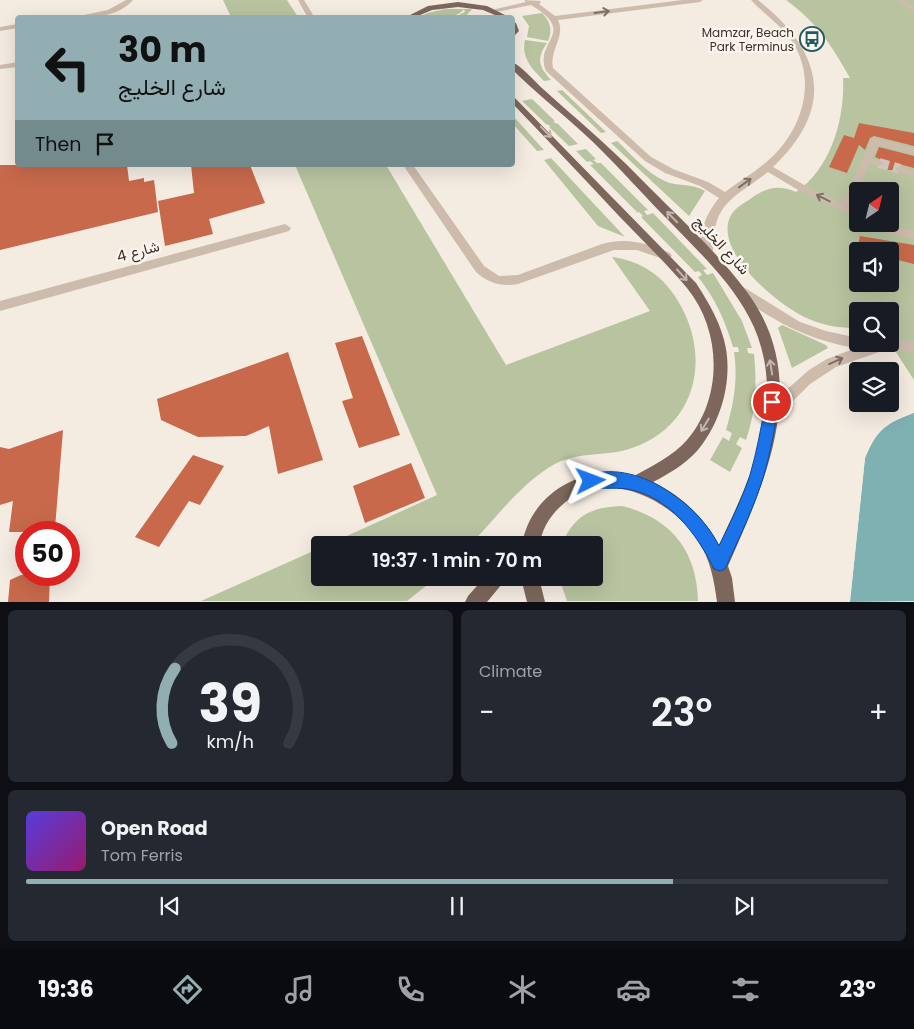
<!DOCTYPE html>
<html lang="en">
<head>
<meta charset="utf-8">
<style>
	:root { --surface:#171b24; --page:#242831; --text:#f1f3f6; --muted:#9ea1a6; --line:#363941; --accent:#92aeb2 }
	body { margin:0; font-family:Poppins,Vazirmatn,sans-serif; background:var(--page); color:var(--text); height:100vh; display:flex; flex-direction:column; font-size:19px; white-space:nowrap }
	* { box-sizing:border-box; margin:0 }
	p { font-size:16px; color:var(--muted) }
	.icon { flex:none; width:28px; height:28px; fill:none; stroke:currentColor; stroke-width:2; stroke-linecap:round; stroke-linejoin:round }
	.map { position:relative; height:602px; overflow:hidden }
	.panel { display:flex; flex-direction:column; gap:8px; padding:8px; background:#0d0f14; flex:1 }
	.panel>* { flex:none }
	.banner { position:absolute; left:15px; top:15px; width:500px; height:152px; border-radius:5px; box-shadow:0 5px 20px #0002; background:#92aeb2; color:#111; overflow:hidden }
	.needle { width:32px; rotate:35deg }
	.tools { position:absolute; left:849px; top:182px; display:grid; gap:10px }
	.tools a { display:grid; place-items:center; width:50px; height:50px; border-radius:5px; background:var(--surface); box-shadow:0 5px 20px #0002; font-size:25px }
	.speed { position:absolute; left:15px; top:521px; display:flex; gap:10px; font-size:25px; font-weight:700; text-align:center }
	.speed>* { display:grid; place-content:center; width:65px; height:65px; border-radius:50%; background:var(--surface); box-shadow:0 5px 20px #0002; line-height:1 }
	.speed .limit { border:8px solid #d22; background:#fff; color:#111 }
	.pin { position:absolute; display:grid; place-items:center; width:42px; height:42px; color:#fff; margin:-21px; border:2px solid #fff; border-radius:50%; box-shadow:0 1px 5px #0007 }
	.me { position:absolute; width:55px; margin:-28px; rotate:87deg; stroke-linejoin:round; filter:drop-shadow(0 0 4px #0008) }
	.turn { display:flex; align-items:center; gap:18px; height:105px; padding:0 20px; font-size:22px }
	.turn .icon { width:65px; height:65px; stroke-width:2.5 }
	.turn b { display:block; font-size:35px; line-height:42px }
	.then { display:flex; align-items:center; height:48px; padding:0 20px; background:#0003; gap:10px; font-size:19px }
	.big { font-size:38px; font-weight:600; line-height:1.1 }
	.panel .widget { flex:1; display:flex; flex-direction:column; justify-content:center; gap:8px; min-width:0; padding:0 18px; border-radius:8px; background:var(--page) }
	.panel .dial { align-items:center; gap:0 }
	.dial svg { height:130px; overflow:visible; fill:none; stroke:var(--line); stroke-width:7; stroke-linecap:round; text-anchor:middle }
	.dial text { fill:var(--text); stroke:none }
	.song { display:flex; align-items:center; gap:15px }
	.cover { width:60px; height:60px; border-radius:8px; background:linear-gradient(135deg,hsl(250 70% 55%),hsl(320 70% 35%)) }
	.played { height:5px; border-radius:2px; background:linear-gradient(90deg,var(--accent) 75%,var(--line) 75%) }
	.keys { display:flex; justify-content:space-around; direction:ltr }
	.heat { display:flex; justify-content:space-between; align-items:center; font-size:28px; direction:ltr }
	.panel .tiles { flex:1; display:grid; gap:8px; grid-template-columns:1fr 1fr }
	.widget:last-child { grid-column:span 2 }
	.trip { position:absolute; left:311px; top:536px; width:292px; height:50px; border-radius:5px; background:var(--surface); box-shadow:0 5px 20px #0002; font-weight:600; line-height:50px; text-align:center }
	.menu { display:flex; height:80px; justify-content:space-around; align-items:center; background:#090b0e; color:var(--muted) }
	.menu .icon { width:35px; height:35px }
	.menu .on { color:var(--accent) }
	.menu b { font-size:22px; color:var(--text) }
	.map>svg:first-child { display:block }
	.green { fill:#b8c4a0; fill-rule:evenodd }
	.water { fill:#7fb0b2 }
	.pier { fill:#f4ebe1 }
	.building { fill:#c8694b }
	.lines { fill:none; stroke-linecap:round; stroke-linejoin:round }
	.minor-tunnel { stroke:#cfc6bd; stroke-width:10; stroke-dasharray:10 5; stroke-linecap:butt }
	.minor { fill:#cdbbac; fill-rule:evenodd }
	.major { fill:#7d675c; fill-rule:evenodd }
	.oneway { stroke:#7d6f65 }
	.oneway2 { stroke:#c2b5ac }
	.route { fill:#1a73e8; stroke:#114b97 }
	.labels { text-anchor:middle; dominant-baseline:central; stroke-width:5; stroke-linejoin:round; paint-order:stroke }
	.far-poi-label { font-size:12px; fill:#3b302b; stroke:#fbf5ee; text-anchor:end }
	.street-label { font-size:15px; fill:#3b302b; stroke:#fbf5ee }
</style>
</head>
<body>
<div class="map">
<svg width="914" height="602" viewBox="0 0 914 602">
	<rect width="100%" height="100%" fill="#f4ebe1"/>
	<path class="green" d="M223,0H287L298,17H231Z
		M786,0H914V380L890,343V311H858L857,328C840,328 825,326 809,319C780,307 714,253 730,217C735,207 745,203 753,197C768,187 779,185 796,192C831,168 845,119 843,78H850C831,44 817,23 786,0ZM858,191H890V224H858ZM858,251H890V284H858Z
		M445,9H472L465,17L457,16L465,12L464,9C455,21 432,18 419,17L428,13Z
		M542,13C550,22 553,29 548,41L527,37L529,26L522,16Z
		M525,40L547,43C536,59 539,67 551,80L544,81C532,69 521,58 525,40Z
		M562,90L606,132L601,133L557,91Z
		M532,99L555,121L553,122L558,124L578,144L569,146L549,127L551,126L546,124L522,101Z
		M512,116H513L544,150L537,151L513,124Z
		M617,141C633,156 649,176 670,183C682,186 694,184 705,191L689,216L611,143Z
		M586,149L596,159L593,160L597,163H601L648,210L644,211L647,215L653,213L707,269L703,270L707,275L713,273L742,321L752,348H747L748,353L754,354C757,384 756,411 746,440L740,437L736,444L742,448L730,472L710,460L723,437L729,441L732,433L726,430C734,403 738,380 734,352H739L738,347H733C725,320 715,298 698,277L702,275L699,271L695,272L641,217L643,216L639,212L635,213L637,212L590,165L594,164L590,161L587,162L576,151Z
		M551,158L625,237L598,226L544,160Z
		M295,165H386L506,365L650,311L612,257C647,262 669,281 684,312C710,366 692,428 632,448C607,457 580,451 555,464C523,481 495,519 470,545H327L437,495Z
		M782,325L826,345L828,348L792,368L778,328Z
		M622,506C671,518 697,551 698,601H567L559,578H595V545H562C573,516 591,507 622,506Z
		M320,548V578H436L407,601H201Z"/>
	<path class="water" d="M912,413H914V601L850,602L865,458C877,430 884,425 912,413Z"/>
	<path class="pier" d="M914,410V413L888,423L872,440L865,458L850,601L848,602L862,458L870,438L886,421Z"/>
	<path class="building" d="M859,123L914,133V146L874,136L870,138L865,150L859,145L847,173L829,167L844,135L854,138Z
		M879,147L914,156V168L899,164L893,170H888L883,166L886,162L875,157Z
		M0,165H127L129,181L144,178V182L154,180L158,212L0,250Z
		M191,165H250L265,203L209,219L213,234L165,246L158,201L194,193Z
		M860,236L914,245V264L890,258V251L857,250Z
		M362,336L400,435L359,448L342,401L353,398L335,343Z
		M288,352L323,460L278,474L269,426L246,436L198,437L161,420L157,399Z
		M63,430L55,528L44,532H9L13,501L0,505V447L9,449Z
		M193,455L224,466L200,505L189,501L159,547L135,537Z
		M411,463L425,498L365,523L353,486Z
		M21,575H50L49,602H8L10,580Z"/>
	<g class="lines">
		<path class="minor-tunnel" d="M879,163L900,169"/>
		<path class="minor" d="M126,0H133C117,18 91,18 69,18L108,10Z
			M298,0H304L315,18H308Z
			M524,0L540,1L541,2L539,4L555,16L683,0H703L700,2L558,20C566,37 549,50 553,68L651,157L673,169L708,182L725,192C741,180 759,170 774,155C804,125 817,77 791,40C780,24 764,14 751,0H758C822,51 837,106 773,167L806,186L842,203L872,139L875,138L914,148V154L878,145L872,158L884,163L879,166L870,163L850,207L858,210V218L798,190L768,172C734,199 713,201 713,251L711,254H703C695,237 708,211 719,198L700,186L665,173L645,161L546,71C533,40 579,34 531,5L496,12L492,10L526,2Z
			M895,0H903L914,7V12Z
			M18,24V28L0,31V27Z
			M18,62V67L0,69V65Z
			M403,165H413L484,266L499,276L518,275L602,244C626,237 648,243 670,253L672,256L666,260L637,250H614L518,284C502,287 488,283 476,272Z
			M900,166L914,171V177L896,171L895,169Z
			M285,224L291,228L289,231L0,311V301Z
			M871,224H887L914,231V239L893,235L873,227Z
			M740,285L800,322L826,331L858,338V344H864L863,346L868,344H890V340L914,341V351H882L836,367L810,384L776,418L771,419L766,418L764,413L766,408L809,370L827,359L856,348C810,341 772,321 736,293L734,290L736,287Z"/>
		<path class="major" d="M458,2L487,6L511,18H502L483,10L458,7L432,10L413,18H404L428,6Z
			M512,21L516,23L519,31L512,38Z
			M512,62C523,67 534,81 543,89C575,118 608,145 638,176C674,213 715,249 747,292C812,380 767,477 728,566L732,578L735,602H717C714,579 710,559 698,540C671,499 603,465 561,506C550,516 541,530 540,545H522C530,493 585,462 634,476C652,466 673,456 687,440C723,398 722,331 687,288C666,263 642,240 619,216C584,178 548,141 512,103V95L696,283C709,303 722,325 726,349C732,384 720,424 697,451C685,464 669,474 653,482C683,497 703,516 719,545C741,498 768,444 767,390C767,365 761,339 749,317C730,281 700,253 672,224C645,197 620,168 593,142C569,119 543,99 519,76L512,69Z
			M484,578H505L502,584L487,602H465L468,596Z
			M521,578H539L545,602H527Z"/>
	</g>
	<defs><path id="oneway-shaft" d="M-6 0H5M1.5-3L5.5 0L1.5 3" fill="none" stroke-width="1.6" stroke-linecap="round" stroke-linejoin="round" transform="scale(1.25)"/></defs>
	<g class="oneway">
		<use href="#oneway-shaft" transform="translate(602 12) rotate(-8)"/>
		<use href="#oneway-shaft" transform="translate(745 183) rotate(-36)"/>
		<use href="#oneway-shaft" transform="translate(823 198) rotate(-153)"/>
		<use href="#oneway-shaft" transform="translate(836 361) rotate(-24)"/>
	</g>
	<g class="oneway2">
		<use href="#oneway-shaft" transform="translate(546 132) rotate(46)"/>
		<use href="#oneway-shaft" transform="translate(672 217) rotate(-134)"/>
		<use href="#oneway-shaft" transform="translate(682 275) rotate(48)"/>
		<use href="#oneway-shaft" transform="translate(771 367) rotate(-99)"/>
		<use href="#oneway-shaft" transform="translate(705 425) rotate(121)"/>
	</g>
	<path class="route" d="M772,397L777,398L779,402C775,427 771,451 764,475C754,508 739,538 725,569L720,571L714,569C697,534 669,496 627,489C615,487 595,490 586,486L584,481L586,476C635,457 699,504 719,546C730,523 742,499 750,475C757,451 761,427 766,402L768,398Z"/>
	<defs>
		<symbol id="bus-ring" viewBox="-11 -11 22 22"><circle r="9.5" fill="#fbf5ee" stroke="#1f5a5e" stroke-width="1.5"/><path d="M-5-6H5V4H4V6H2V4H-2V6H-4V4H-5ZM-3.5-4V0h7V-4ZM-3.5 1.2v1.5H-2V1.2ZM2 1.2v1.5H3.5V1.2Z" fill="#1f5a5e"/></symbol>
	</defs>
	<g fill-rule="evenodd">
		<use href="#bus-ring" x="798" y="25" width="28" height="28"/>
	</g>
	<g class="labels">
		<g class="far-poi-label">
			<text x="794" y="32">Mamzar, Beach<tspan x="794" dy="14">Park Terminus</tspan></text>
		</g>
		<g class="street-label">
			<text transform="translate(722 245) rotate(47)">شارع الخليج</text>
			<text transform="translate(138 251) rotate(-15)">شارع 4</text>
		</g>
	</g>
</svg>
<div class="tools">
<a><svg class="needle" viewBox="-14 -14 28 28"><path d="M0-13l5 13h-10z" fill="#e53935"/><path d="M0 13l5-13h-10z" fill="#9ea1a6"/></svg></a>
<a><svg class="icon" aria-label="sound" viewBox="0 0 24 24"><path d="M4 9h4l5-4v14l-5-4H4zM17 9q2 3 0 6"/></svg></a>
<a><svg class="icon" aria-label="search" viewBox="0 0 24 24"><circle cx="10" cy="10" r="6"/><path d="M15 15l6 6"/></svg></a>
<a><svg class="icon" aria-label="layers" viewBox="0 0 24 24"><path d="M12 4l9 5-9 5-9-5zM3 14l9 5 9-5"/></svg></a>
</div>
<div class="speed"><div class="limit">50</div></div>
<div class="pin" style="left:772px;top:402px;background:#d93025"><svg class="icon" aria-label="arrive" viewBox="0 0 24 24"><path d="M6 21V4h12l-3 4 3 4H6"/></svg></div>
<svg class="me" style="left:591px;top:481px" viewBox="-20 -20 40 40"><path d="M0-17L14 15 0 8-14 15z" fill="#1a73e8" stroke="#fff" stroke-width="4"/></svg>
<div class="trip">19:37 · 1 min · 70 m</div>
<div class="banner">
<div class="turn"><svg class="icon" aria-label="left" viewBox="0 0 24 24"><path d="M17 20v-9H6M10 6l-5 5 5 5"/></svg><div><b>30 m</b>شارع الخليج</div></div>
<div class="then">Then<svg class="icon" aria-label="arrive" viewBox="0 0 24 24"><path d="M6 21V4h12l-3 4 3 4H6"/></svg></div>
</div>
</div>
<section class="panel">
<div class="tiles">
<div class="widget dial"><svg viewBox="0 0 100 80">
<path d="M14 69A42 42 0 1 1 86 69"/>
<path d="M14 69A42 42 0 0 1 16 23" stroke="#92aeb2"/>
<text x="50" y="56" font-size="32" font-weight="700">39</text>
<text x="50" y="72" font-size="11">km/h</text>
</svg></div>
<div class="widget"><p>Climate</p>
<div class="heat"><a>−</a><b class="big">23°</b><a>+</a></div>
</div>
<div class="widget">
<div class="song"><i class="cover"></i><div><b>Open Road</b><p>Tom Ferris</p></div></div>
<div class="played"></div>
<div class="keys"><svg class="icon" aria-label="previous" viewBox="0 0 24 24"><path d="M18 5L8 12l10 7zM5 5v14"/></svg><svg class="icon" aria-label="pause" viewBox="0 0 24 24"><path d="M8 5v14M16 5v14"/></svg><svg class="icon" aria-label="next" viewBox="0 0 24 24"><path d="M6 5l10 7-10 7zM19 5v14"/></svg></div>
</div>
</div>
</section>
<nav class="menu">
<b>19:36</b>
<svg class="icon on" aria-label="directions" viewBox="0 0 24 24"><path d="M12 3l9 9-9 9-9-9zM9 14v-3h6M13 9l2 2-2 2"/></svg>
<svg class="icon" aria-label="music" viewBox="0 0 24 24"><path d="M9 18V5l10-2v13"/><circle cx="6" cy="18" r="3"/><circle cx="16" cy="16" r="3"/></svg>
<svg class="icon" aria-label="phone" viewBox="0 0 24 24"><path d="M5 4h4l2 5-3 2q2 4 5 5l2-3 5 2v4C11 20 4 13 5 4z"/></svg>
<svg class="icon" aria-label="climate" viewBox="0 0 24 24"><path d="M12 3v18M4 7l16 10M4 17L20 7"/></svg>
<svg class="icon" aria-label="car" viewBox="0 0 24 24"><path d="M5 17H2v-5l4-1 3-4h7l3 4 3 1v5h-3M9 17h6M6 11h13"/><circle cx="7" cy="17" r="2"/><circle cx="17" cy="17" r="2"/></svg>
<svg class="icon" aria-label="filters" viewBox="0 0 24 24"><path d="M4 7h16M4 17h16"/><circle cx="9" cy="7" r="2"/><circle cx="15" cy="17" r="2"/></svg>
<b>23°</b>
</nav>
</body>
</html>
